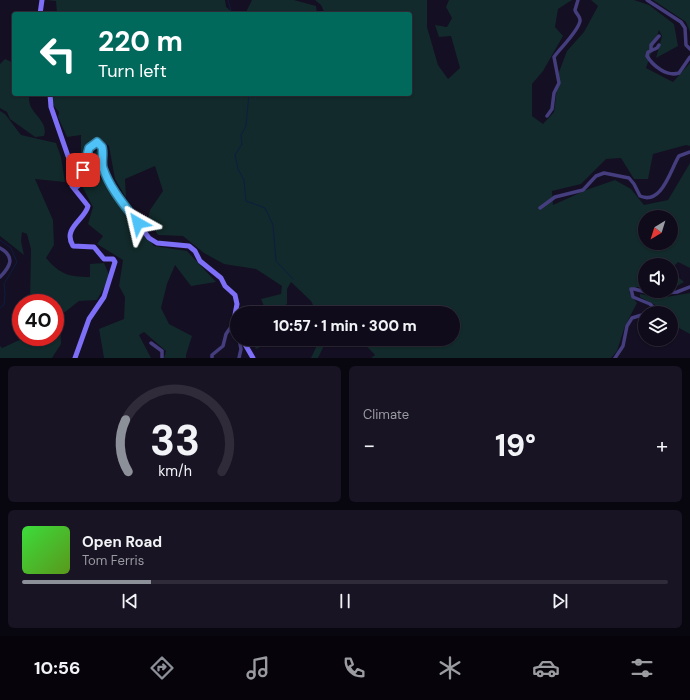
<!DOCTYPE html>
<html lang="en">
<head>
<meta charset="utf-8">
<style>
	:root { --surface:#0f0b1a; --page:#181423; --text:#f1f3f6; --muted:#9b9ba2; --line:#2f2b39; --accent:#8c9099 }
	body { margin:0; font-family:"DM Sans",sans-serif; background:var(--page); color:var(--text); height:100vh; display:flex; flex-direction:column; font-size:15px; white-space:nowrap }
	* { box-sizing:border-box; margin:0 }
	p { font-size:13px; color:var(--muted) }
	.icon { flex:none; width:22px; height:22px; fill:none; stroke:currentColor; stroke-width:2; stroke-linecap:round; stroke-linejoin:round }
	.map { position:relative; height:358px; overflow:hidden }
	.panel { display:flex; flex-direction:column; gap:8px; padding:8px; background:#08060e; flex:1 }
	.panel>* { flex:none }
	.banner { position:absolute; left:12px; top:12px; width:400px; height:84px; border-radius:4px; box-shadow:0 1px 3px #0004,0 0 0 1px var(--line); background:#00695c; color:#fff; overflow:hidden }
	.needle { width:26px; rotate:218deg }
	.buttons { position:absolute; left:638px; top:210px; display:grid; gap:8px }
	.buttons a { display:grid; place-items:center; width:40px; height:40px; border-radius:50%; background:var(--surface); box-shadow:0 1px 3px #0004,0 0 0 1px var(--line); font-size:20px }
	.speed { position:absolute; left:12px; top:294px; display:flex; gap:8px; font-size:20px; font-weight:700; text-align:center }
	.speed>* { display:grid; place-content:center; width:52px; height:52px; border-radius:50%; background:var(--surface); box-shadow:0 1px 3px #0004,0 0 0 1px var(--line); line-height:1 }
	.speed .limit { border:6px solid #d22; background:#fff; color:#111 }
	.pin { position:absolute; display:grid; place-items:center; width:34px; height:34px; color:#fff; margin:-17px; border-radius:8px; box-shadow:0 2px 6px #0006 }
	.me { position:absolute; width:44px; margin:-22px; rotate:323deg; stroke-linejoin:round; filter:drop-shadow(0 0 3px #0008) }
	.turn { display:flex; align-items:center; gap:14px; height:84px; padding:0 20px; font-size:18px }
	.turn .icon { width:52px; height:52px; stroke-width:2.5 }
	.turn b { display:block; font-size:28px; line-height:34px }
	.big { font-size:30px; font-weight:800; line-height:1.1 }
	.panel .tile { flex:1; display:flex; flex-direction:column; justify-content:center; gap:6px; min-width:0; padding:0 14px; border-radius:6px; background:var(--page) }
	.panel .dial { align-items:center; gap:0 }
	.dial svg { height:104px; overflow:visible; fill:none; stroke:var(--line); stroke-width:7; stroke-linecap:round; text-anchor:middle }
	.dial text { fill:var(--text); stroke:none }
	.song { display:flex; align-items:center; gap:12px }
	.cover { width:48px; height:48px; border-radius:6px; background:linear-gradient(135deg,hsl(120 70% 55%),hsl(90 70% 35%)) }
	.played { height:4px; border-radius:2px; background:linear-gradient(90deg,var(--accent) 20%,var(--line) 20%) }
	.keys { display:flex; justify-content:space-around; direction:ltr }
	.heat { display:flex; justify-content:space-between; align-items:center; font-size:22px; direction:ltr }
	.panel .tiles { flex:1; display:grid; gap:8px; grid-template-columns:1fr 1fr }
	.tile:last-child { grid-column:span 2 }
	.trip { position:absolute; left:230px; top:306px; width:230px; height:40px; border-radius:20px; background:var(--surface); box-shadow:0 1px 3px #0004,0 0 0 1px var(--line); font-weight:800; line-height:40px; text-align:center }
	.tab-bar { display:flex; height:64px; justify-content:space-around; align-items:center; background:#06040a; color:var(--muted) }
	.tab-bar .icon { width:28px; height:28px }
	.tab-bar .active { color:var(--accent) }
	.tab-bar b { font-size:18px; color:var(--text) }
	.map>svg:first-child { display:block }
	.green { fill:#122a2b; fill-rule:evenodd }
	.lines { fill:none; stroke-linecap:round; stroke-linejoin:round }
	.stream { stroke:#0e1d41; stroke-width:1 }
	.street { stroke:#443d7e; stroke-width:3.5 }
	.secondary { stroke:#7d6ff7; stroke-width:5 }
	.route-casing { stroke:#337fa1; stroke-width:10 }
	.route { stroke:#4fc3f7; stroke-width:7 }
</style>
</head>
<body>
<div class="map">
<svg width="690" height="358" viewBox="0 0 690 358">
	<rect width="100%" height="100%" fill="#140f22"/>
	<path class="green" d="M46,0H225L226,7L235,14H57L56,1Z
		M252,0H294L316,6L317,14H245Z
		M315,0H427V27L438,65L448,79L460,68L451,36L439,37L435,25L447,27L452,18L446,7L449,0H572L558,9L555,27L563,36L543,71L532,84V116L543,124L554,112L559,72L567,51L584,32L598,6L591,0H634L649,5L674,24L678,46L656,58L662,36L659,30L646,68L673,82L690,63V146L686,145L653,154L648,179H634L621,158L606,159L581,184L552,191L553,205L586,190L615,180L631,189L644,205L668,200L690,163V268L678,262L671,269V265H645V287H637L629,292L637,303L625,326L617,351L611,358H371L375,355L360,339H453V313H317L311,301L291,282L287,289V304L276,313H267L261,299L281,294L282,286L256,269L224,264L204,253L183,236L158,235L148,221L150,210L163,191L155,166L125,179L126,198L115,179L109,146L98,137L87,146L81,157V135L67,137L58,117L59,112L52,104L54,94H410V14H325L321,5ZM645,217H671V243H645Z
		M653,0H690V32L686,22Z
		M5,59L14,63V94H29C29,99 29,103 31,107C36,117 48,123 44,136L35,137L10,119L7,112L0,108V64Z
		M0,111L5,114L21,135L56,143L61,157L65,182L35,179L53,220L54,245L46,258C60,274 68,277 90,277V264L104,263L110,277L97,300L79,301L60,316L61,344L52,358H0V346L2,348L26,337H55V303H30L31,249L27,234L22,232L21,241L24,255L0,236Z
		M97,150L100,153L99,176L154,246L187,251L216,282L191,286L175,265L167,284L161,308L169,324L192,336L186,355V358H164L166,351L144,332L139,335L151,358H104L99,329L124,319L125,297L119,286L123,260L97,244L103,236L88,224L93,207L83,188C89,174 89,161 97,150Z
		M671,271L684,282L672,289H671Z
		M690,293V334L679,328L671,329V313H657V306L640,297V294L660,298Z
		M251,339H274L275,340L256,349Z
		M320,339H327L318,358H311Z"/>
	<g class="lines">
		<path class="stream" d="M228,0L232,14
			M249,94L246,126L241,135L242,144L235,155L238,169L244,180L246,201L265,208L273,225L276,261L293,279
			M0,240L11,248L17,262L4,284L5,294L4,305L0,308"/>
		<path class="street" d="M647,0L681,22L685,28L686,45L690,49
			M659,45L657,48L648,52L647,56C653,66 667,77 679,73L690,57
			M651,51V45L659,36
			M547,116L552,109L554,93L559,83L554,57C560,48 578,32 580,21C581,17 576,14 575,10L578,0
			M540,208L555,197L583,190L596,176L604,173L629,178L634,184L640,196C662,206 671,168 679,156L690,152
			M0,248C16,257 10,267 0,277
			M648,313L652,312L653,307L650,304L633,297L631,289H634L654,294L677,292L690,287
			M239,339L241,349L239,358
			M151,343L162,351V358
			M212,358V355L223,346L226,334L235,321
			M615,358L623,346L627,326L632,318L645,314"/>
		<path class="secondary" d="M40,14L42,0
			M50,94L51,107L69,159L72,186L88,206C85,220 62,228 73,246L94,247L104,259H113L115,262L104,297L89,319L75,358
			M75,188L78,186C82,174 83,147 97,142L102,147L104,154L103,167L107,176L116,194L149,238L157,243L189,246L195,251L200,261L221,278L225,286L235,295L237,304L234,320L237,328
			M242,339L253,358"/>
	</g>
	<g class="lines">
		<defs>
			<path id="route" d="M83,170L89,148L97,142L102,147C104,154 101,162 103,168C110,189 126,207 138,223"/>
		</defs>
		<use href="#route" class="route-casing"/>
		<use href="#route" class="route"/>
	</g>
</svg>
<div class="buttons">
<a><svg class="needle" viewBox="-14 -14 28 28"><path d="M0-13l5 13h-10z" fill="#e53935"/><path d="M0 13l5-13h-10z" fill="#9b9ba2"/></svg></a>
<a><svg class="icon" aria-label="sound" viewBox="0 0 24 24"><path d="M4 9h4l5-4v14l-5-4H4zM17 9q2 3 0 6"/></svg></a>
<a><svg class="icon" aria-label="layers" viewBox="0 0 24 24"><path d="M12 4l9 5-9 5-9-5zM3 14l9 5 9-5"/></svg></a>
</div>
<div class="speed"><div class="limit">40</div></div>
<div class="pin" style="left:83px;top:170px;background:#d93025"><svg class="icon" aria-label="arrive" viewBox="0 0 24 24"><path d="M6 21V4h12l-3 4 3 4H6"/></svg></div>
<svg class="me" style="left:138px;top:223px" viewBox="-20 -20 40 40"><path d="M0-17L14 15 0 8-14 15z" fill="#4fc3f7" stroke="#fff" stroke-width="4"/></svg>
<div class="trip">10:57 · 1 min · 300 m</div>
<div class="banner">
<div class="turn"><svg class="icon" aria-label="left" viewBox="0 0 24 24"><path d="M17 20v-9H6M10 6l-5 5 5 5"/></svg><div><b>220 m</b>Turn left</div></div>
</div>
</div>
<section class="panel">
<div class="tiles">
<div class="tile dial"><svg viewBox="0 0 100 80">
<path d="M14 69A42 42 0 1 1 86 69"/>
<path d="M14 69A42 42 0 0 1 12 29" stroke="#8c9099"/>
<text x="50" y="56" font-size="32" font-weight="700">33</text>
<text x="50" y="72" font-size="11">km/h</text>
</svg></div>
<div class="tile"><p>Climate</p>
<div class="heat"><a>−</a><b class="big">19°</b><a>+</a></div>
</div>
<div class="tile">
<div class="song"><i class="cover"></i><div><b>Open Road</b><p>Tom Ferris</p></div></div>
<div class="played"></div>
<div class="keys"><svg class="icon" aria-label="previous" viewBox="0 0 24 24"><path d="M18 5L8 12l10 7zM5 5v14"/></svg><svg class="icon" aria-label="pause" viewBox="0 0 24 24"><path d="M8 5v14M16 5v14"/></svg><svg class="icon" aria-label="next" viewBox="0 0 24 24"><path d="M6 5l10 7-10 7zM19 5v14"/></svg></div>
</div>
</div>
</section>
<nav class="tab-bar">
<b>10:56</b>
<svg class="icon active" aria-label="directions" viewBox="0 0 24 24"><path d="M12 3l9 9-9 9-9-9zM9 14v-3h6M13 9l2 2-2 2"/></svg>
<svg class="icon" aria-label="music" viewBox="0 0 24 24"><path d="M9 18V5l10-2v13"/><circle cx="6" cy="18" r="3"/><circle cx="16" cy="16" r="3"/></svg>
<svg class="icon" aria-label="phone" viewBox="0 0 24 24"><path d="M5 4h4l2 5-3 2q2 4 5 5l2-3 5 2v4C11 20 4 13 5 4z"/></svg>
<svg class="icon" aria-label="climate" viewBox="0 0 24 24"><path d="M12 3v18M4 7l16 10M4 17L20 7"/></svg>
<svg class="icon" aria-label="car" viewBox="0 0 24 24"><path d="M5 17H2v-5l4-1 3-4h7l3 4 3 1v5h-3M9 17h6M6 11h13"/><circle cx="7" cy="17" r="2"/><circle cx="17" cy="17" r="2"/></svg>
<svg class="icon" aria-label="filters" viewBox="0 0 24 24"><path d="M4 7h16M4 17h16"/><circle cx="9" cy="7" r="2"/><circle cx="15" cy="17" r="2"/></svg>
</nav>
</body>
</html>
